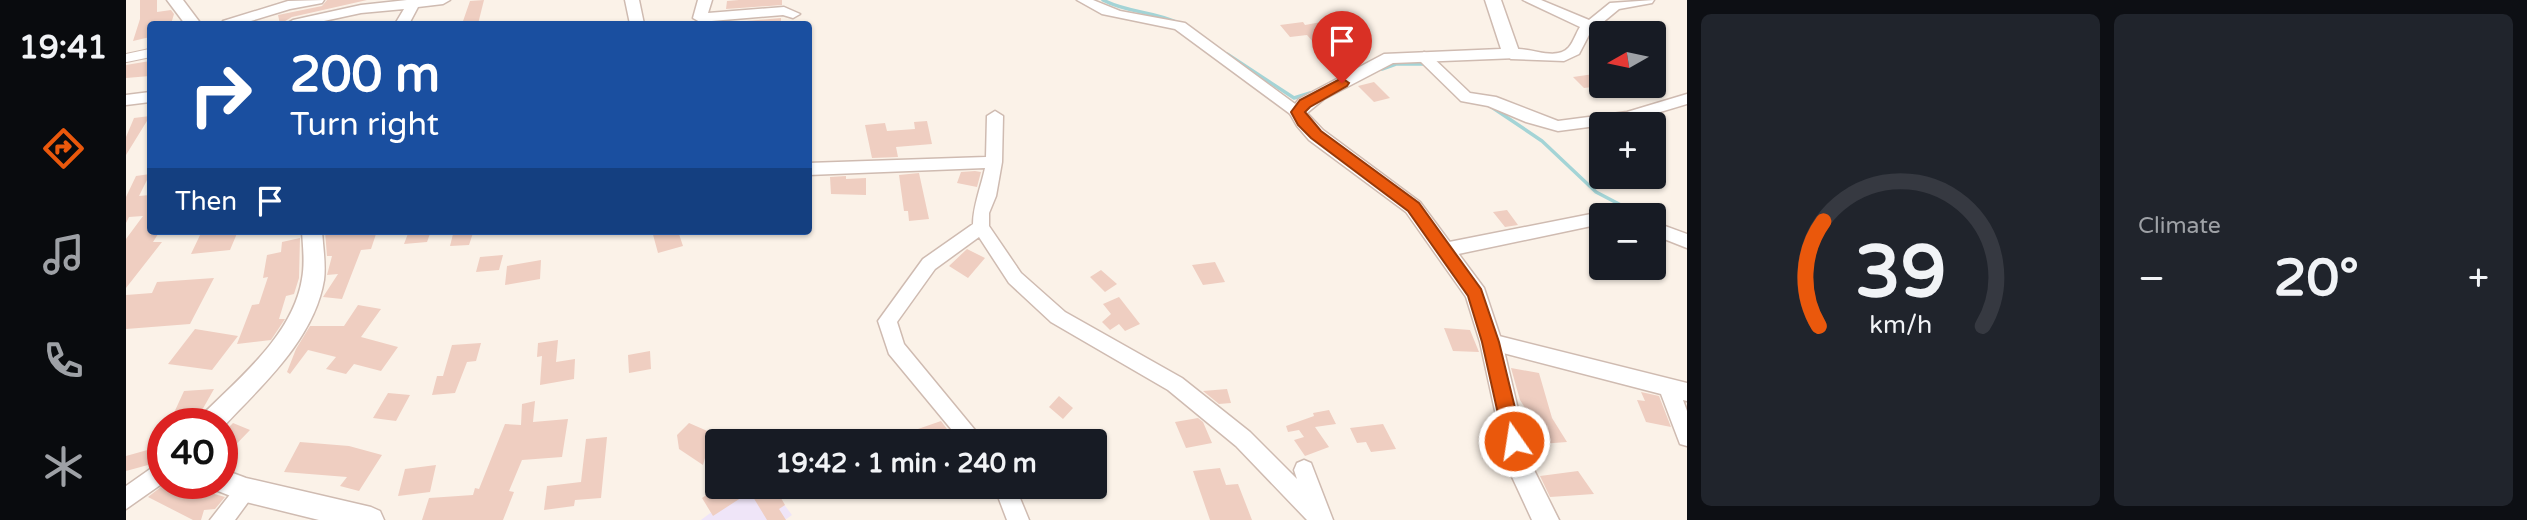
<!DOCTYPE html>
<html lang="en">
<head>
<meta charset="utf-8">
<style>
	:root { --surface:#171b24; --page:#20242c; --text:#f1f3f6; --muted:#9ea1a6; --line:#363941; --accent:#ea580c }
	body { margin:0; font-family:"Varela Round",sans-serif; background:var(--page); color:var(--text); height:100vh; display:flex; flex-direction:column; font-size:26px; white-space:nowrap }
	* { box-sizing:border-box; margin:0 }
	p { font-size:23px; color:var(--muted) }
	.icon { flex:none; width:38px; height:38px; fill:none; stroke:currentColor; stroke-width:2; stroke-linecap:round; stroke-linejoin:round }
	.map { position:relative; flex:1; overflow:hidden }
	.side { display:flex; flex-direction:column; gap:14px; padding:14px; background:#0d0f14; width:840px }
	.side>* { flex:none }
	.hud { position:absolute; left:21px; top:21px; width:665px; height:214px; border-radius:7px; box-shadow:0 2px 5px #0004; background:#1a4fa0; color:#fff; overflow:hidden }
	.needle { width:46px; rotate:261deg }
	.buttons { position:absolute; left:1463px; top:21px; display:grid; gap:14px }
	.buttons a { display:grid; place-items:center; width:77px; height:77px; border-radius:7px; background:var(--surface); box-shadow:0 2px 5px #0004; font-size:35px }
	.speed { position:absolute; left:21px; top:408px; display:flex; gap:14px; font-size:35px; font-weight:700; text-align:center }
	.speed>* { display:grid; place-content:center; width:91px; height:91px; border-radius:50%; background:var(--surface); box-shadow:0 2px 5px #0004; line-height:1 }
	.speed .limit { border:10px solid #d22; background:#fff; color:#111 }
	.pin { position:absolute; display:grid; place-items:center; width:60px; height:60px; color:#fff; margin:-72px -30px; border-radius:50% 50% 50% 0; rotate:-45deg; box-shadow:0 0 7px #0007 }
	.pin .icon { rotate:45deg }
	.me { position:absolute; width:77px; margin:-38px; rotate:347deg; stroke-linejoin:round; filter:drop-shadow(0 0 5px #0008) }
	.turn { display:flex; align-items:center; gap:24px; height:147px; padding:0 28px; font-size:32px }
	.turn .icon { width:91px; height:91px; stroke-width:2.5 }
	.turn b { display:block; font-size:49px; line-height:60px }
	.then { display:flex; align-items:center; height:66px; padding:0 28px; background:#0003; gap:14px; font-size:26px }
	.big { font-size:52px; font-weight:800; line-height:1.1 }
	.side .widget { flex:1; display:flex; flex-direction:column; justify-content:center; gap:10px; min-width:0; padding:0 24px; border-radius:10px; background:var(--page) }
	.side .dial { align-items:center; gap:0 }
	.dial svg { height:182px; overflow:visible; fill:none; stroke:var(--line); stroke-width:7; stroke-linecap:round; text-anchor:middle }
	.dial text { fill:var(--text); stroke:none }
	.heat { display:flex; justify-content:space-between; align-items:center; font-size:38px; direction:ltr }
	.side .tiles { flex:1; display:grid; gap:14px; grid-template-columns:repeat(2,1fr) }
	.trip { position:absolute; left:579px; top:429px; width:402px; height:70px; border-radius:7px; background:var(--surface); box-shadow:0 2px 5px #0004; font-weight:800; line-height:70px; text-align:center }
	main { display:flex; flex:1; min-height:0 }
	.tab-bar { display:flex; flex-direction:column; width:126px; justify-content:space-around; align-items:center; background:#090b0e; color:var(--muted) }
	.tab-bar .icon { width:49px; height:49px }
	.tab-bar .selected { color:var(--accent) }
	.tab-bar b { font-size:32px; color:var(--text) }
	.map>svg:first-child { display:block }
	.education { fill:#efe5f8 }
	.lines { fill:none; stroke-linecap:round; stroke-linejoin:round }
	.stream { stroke:#a4d4d6; stroke-width:3.5 }
	.building { fill:#efcec1 }
	.service-casing { stroke:#cfbbb1; stroke-width:10 }
	.minor-casing { stroke:#cfbbb1; stroke-width:3 }
	.tertiary-casing { stroke:#cfbbb1; stroke-width:3 }
	.service { stroke:#fff; stroke-width:8 }
	.minor { fill:#fff; fill-rule:evenodd }
	.tertiary { fill:#fff; fill-rule:evenodd }
	.route { fill:#ea580c; stroke:#983908; stroke-width:2 }
</style>
</head>
<body>
<main>
<nav class="tab-bar">
<b>19:41</b>
<svg class="icon selected" aria-label="directions" viewBox="0 0 24 24"><path d="M12 3l9 9-9 9-9-9zM9 14v-3h6M13 9l2 2-2 2"/></svg>
<svg class="icon" aria-label="music" viewBox="0 0 24 24"><path d="M9 18V5l10-2v13"/><circle cx="6" cy="18" r="3"/><circle cx="16" cy="16" r="3"/></svg>
<svg class="icon" aria-label="phone" viewBox="0 0 24 24"><path d="M5 4h4l2 5-3 2q2 4 5 5l2-3 5 2v4C11 20 4 13 5 4z"/></svg>
<svg class="icon" aria-label="climate" viewBox="0 0 24 24"><path d="M12 3v18M4 7l16 10M4 17L20 7"/></svg>
</nav>
<div class="map">
<svg width="1561" height="520" viewBox="0 0 1561 520">
	<rect width="100%" height="100%" fill="#fbf2e8"/>
	<path class="education" d="M620,486L645,487L666,515L659,520H575Z"/>
	<g class="lines">
		<path class="stream" d="M977,0C1001,13 1028,11 1052,23
			M1101,54L1168,98L1184,93
			M1256,69L1270,64H1300
			M1364,106L1416,141L1470,192L1514,215"/>
	</g>
	<path class="building" d="M14,0H31V12L45,10L48,14L45,24H24V37L7,41L14,19Z
		M201,0H241L166,17L154,24L152,15L196,6Z
		M358,0L352,24H336L344,1Z
		M613,0H656V5L600,9L601,1Z
		M655,18V24H597V23Z
		M1177,22L1179,25L1195,22L1204,33L1200,34L1220,55L1202,59L1181,35L1164,37L1154,25Z
		M24,61V76L0,78V65Z
		M1475,73V86L1458,88L1447,77Z
		M1248,82L1264,98L1248,102L1232,86Z
		M24,116L0,155V137L8,118Z
		M801,121L806,144L770,147L772,157L746,158L739,125L759,123L761,131L789,129L788,122Z
		M849,171L855,172L851,187L831,183L835,172Z
		M793,173L803,219L783,221L782,211H778L773,175Z
		M24,174L13,196L24,195V231H34L27,242H36L0,288V239L17,216L3,217L0,223V197L10,176Z
		M720,176V179L740,178V195L705,194L704,177Z
		M1381,210L1392,225L1379,227L1367,212Z
		M112,231L104,250L65,254L75,233Z
		M199,231H251L245,249L235,250L216,299L197,297L212,274L201,275L206,256H201Z
		M283,231H305L301,242L278,244Z
		M526,231H552L557,246L532,253Z
		M347,233L343,245L324,246L327,234Z
		M174,238L173,278L168,294L160,296L153,319H159L145,340L111,344L126,305L133,304L142,277L137,278L141,255L155,252L156,242Z
		M841,249L859,258L842,278L823,266Z
		M377,255L373,270L350,272L354,257Z
		M415,260L414,279L379,285L381,266Z
		M1089,262L1099,282L1077,285L1066,265Z
		M975,270L991,284L979,292L964,277Z
		M88,278L64,324L0,329V295L26,293L31,282Z
		M993,297L1014,324L999,331L993,324L984,330L976,322L985,314L977,304Z
		M232,305L255,309L235,337L272,347L255,371L228,364L220,374L200,369L210,357L182,350L164,374L161,372L170,349L184,326H218Z
		M1318,328L1344,330L1353,352L1327,351Z
		M69,329L112,336L86,370L42,364Z
		M432,340L430,362L449,359L448,379L414,385L416,356L411,357L412,343Z
		M355,343L350,361L341,362L329,393L306,395L311,376H317L326,345Z
		M524,351L525,369L503,373L502,355Z
		M1385,368L1413,373L1426,418L1441,442L1414,444L1402,422H1408L1394,400Z
		M88,389L75,412L47,415L58,391Z
		M1101,389L1105,403L1093,404L1077,391Z
		M1515,392L1533,396L1545,427L1520,422L1511,400L1519,401Z
		M262,393L284,395L270,421L247,418Z
		M933,396L947,408L937,419L923,407Z
		M409,401L407,422L442,419L436,457L396,460L383,491L388,492L377,520H296L303,498L347,495L349,488L353,489L379,424L395,425L396,404Z
		M1203,410L1210,424L1189,427L1203,447L1179,456L1168,440L1178,437L1173,430L1162,432L1160,426L1188,416L1187,413Z
		M1072,418L1077,422L1086,443L1060,448L1049,422Z
		M815,421L830,441H798L792,429Z
		M107,423L124,430L96,459V434Z
		M563,423L586,433L577,465L553,449L551,435Z
		M1257,424L1270,449L1245,452L1240,442L1231,443L1224,428Z
		M481,437L475,498L449,500L448,506L418,510L421,486L455,482L460,439Z
		M174,442L223,446L256,455L233,491L214,486L221,477L158,472Z
		M25,449L22,465L0,471V456Z
		M310,465L304,492L272,496L279,469Z
		M1094,468L1100,485L1112,484L1126,520H1084L1067,471Z
		M1452,471L1468,494L1424,497L1414,476Z
		M40,483H63L81,492L99,497L89,509L78,510L75,520H67L22,497Z
		M594,486H648L659,505L653,509L660,520H641L624,492L587,516L576,498Z"/>
	<g class="lines">
		<defs>
			<path id="service" d="M0,58L24,53"/>
			<path id="minor" d="M198,0L196,3L164,9L115,24H95L97,21L162,1Z
				M281,0H324L317,4L292,7L283,24H269L278,9L235,13L184,24H160L167,20L235,5Z
				M499,0H513L518,24H504Z
				M572,0H586L582,13L658,7L674,14L667,18L657,15L574,22L567,18Z
				M951,0H967L994,11L1059,23L1180,112L1172,117L1167,116L1049,29L976,14Z
				M1397,0H1415L1463,20L1484,3L1528,0L1526,3L1493,9L1464,33L1453,54L1438,61L1385,59L1378,54C1394,39 1427,65 1443,47C1448,41 1450,33 1454,27Z
				M1298,52L1303,54L1344,93L1370,97L1432,121L1501,112L1561,94V104L1501,122L1432,131L1400,122L1362,106L1335,101L1293,60L1291,57Z
				M24,92V102L0,105V95Z
				M869,111L877,116L876,162L870,196L863,213V226L895,273L939,312L1056,378L1124,432L1171,479L1168,470L1171,463L1178,460L1185,463L1207,520H1181L1110,446L1042,390L925,322L883,283L853,237L809,269L771,322L778,344L858,441H835L763,354L752,321L797,259L847,224C847,206 855,187 859,168L682,175V163L860,157L861,116Z
				M1475,212L1482,215H1475V224L1318,257L1312,255L1309,250L1312,245L1318,243Z
				M1528,222L1561,234V248L1528,235Z
				M1365,334L1561,383V401L1557,400L1561,411V446L1554,444L1535,394L1358,348L1356,342L1358,336Z
				M37,460V483L0,509V486Z
				M120,480L127,483L131,490L109,520H84L113,483Z
				M868,486H889L903,520H881Z"/>
			<path id="tertiary" d="M41,0H57L75,24H59Z
				M1359,0H1375L1394,54L1391,58L1267,63L1198,99L1181,113L1197,130L1294,202L1358,288L1376,342L1405,464L1433,520H1406L1381,466L1354,342L1340,297L1280,212L1183,140L1171,126L1163,112L1173,99L1258,54L1375,49Z
				M176,231H196C197,247 200,264 198,280C188,340 135,386 96,428V424H72L75,416C113,378 167,335 176,279C179,264 177,247 176,231Z
				M96,469L120,478L245,507L254,511L258,520H193L120,502L87,489L84,483H96Z"/>
		</defs>
		<use href="#service" class="service-casing"/>
		<use href="#minor" class="minor-casing"/>
		<use href="#tertiary" class="tertiary-casing"/>
		<use href="#service" class="service"/>
		<use href="#minor" class="minor"/>
		<use href="#tertiary" class="tertiary"/>
	</g>
	<path class="route" d="M1216,78L1223,83L1221,86L1184,107L1179,112L1195,131L1293,203L1355,289L1373,342L1397,441L1394,447L1388,449L1381,447L1378,441L1356,342L1342,296L1282,211L1185,138L1172,125L1165,112L1174,100Z"/>
</svg>
<div class="buttons">
<a><svg class="needle" viewBox="-14 -14 28 28"><path d="M0-13l5 13h-10z" fill="#e53935"/><path d="M0 13l5-13h-10z" fill="#9ea1a6"/></svg></a>
<a>+</a>
<a>−</a>
</div>
<div class="speed"><div class="limit">40</div></div>
<div class="pin" style="left:1216px;top:83px;background:#d93025"><svg class="icon" aria-label="arrive" viewBox="0 0 24 24"><path d="M6 21V4h12l-3 4 3 4H6"/></svg></div>
<svg class="me" style="left:1388px;top:441px" viewBox="-20 -20 40 40"><circle r="17" fill="#ea580c" stroke="#fff" stroke-width="3"/><path d="M0-11L8 9 0 5-8 9z" fill="#fff"/></svg>
<div class="trip">19:42 · 1 min · 240 m</div>
<div class="hud">
<div class="turn"><svg class="icon" aria-label="right" viewBox="0 0 24 24"><path d="M7 20v-9h11M14 6l5 5-5 5"/></svg><div><b>200 m</b>Turn right</div></div>
<div class="then">Then<svg class="icon" aria-label="arrive" viewBox="0 0 24 24"><path d="M6 21V4h12l-3 4 3 4H6"/></svg></div>
</div>
</div>
<section class="side">
<div class="tiles">
<div class="widget dial"><svg viewBox="0 0 100 80">
<path d="M14 69A42 42 0 1 1 86 69"/>
<path d="M14 69A42 42 0 0 1 16 23" stroke="#ea580c"/>
<text x="50" y="56" font-size="32" font-weight="700">39</text>
<text x="50" y="72" font-size="11">km/h</text>
</svg></div>
<div class="widget"><p>Climate</p>
<div class="heat"><a>−</a><b class="big">20°</b><a>+</a></div>
</div>
</div>
</section>
</main>
</body>
</html>
